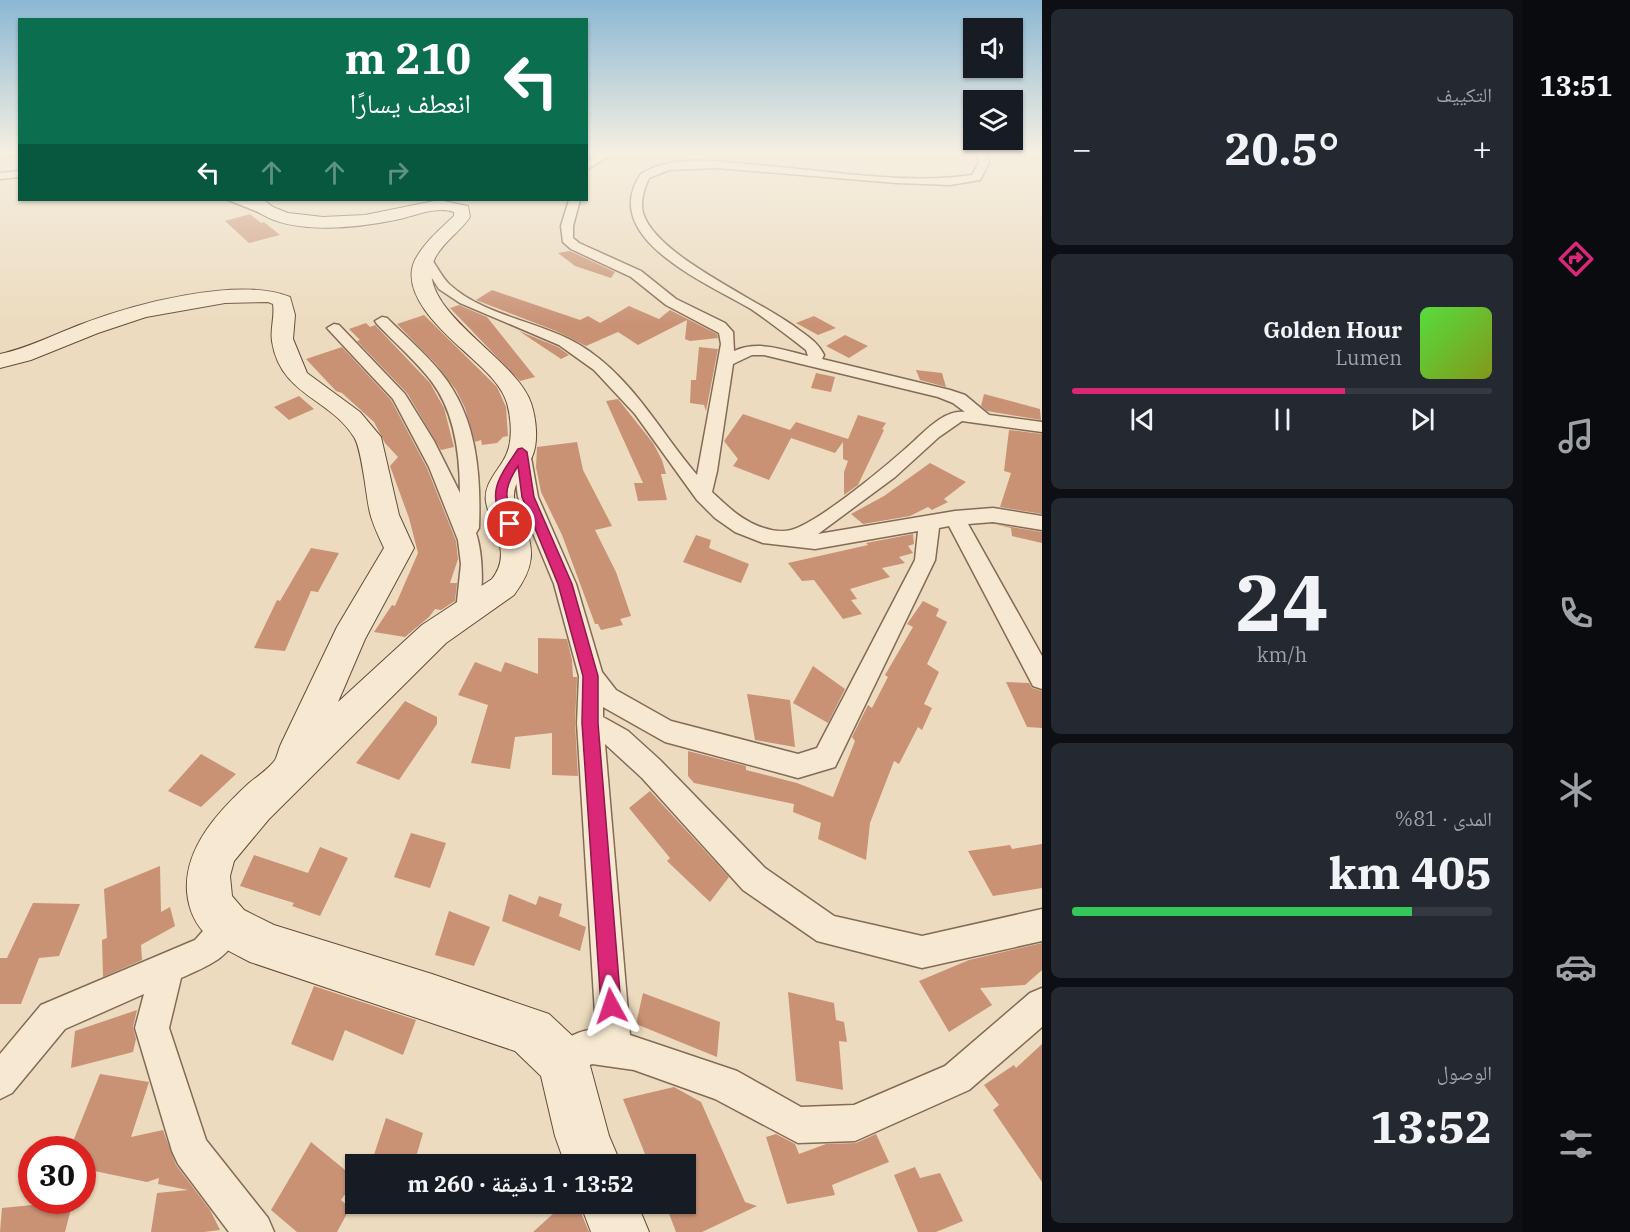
<!DOCTYPE html>
<html lang="ar">
<head>
<meta charset="utf-8">
<style>
	:root { --surface:#171b24; --page:#242831; --text:#f1f3f6; --muted:#9ea1a6; --line:#363941; --accent:#db2777 }
	body { margin:0; font-family:"IBM Plex Serif","Noto Naskh Arabic",serif; background:var(--page); color:var(--text); direction:rtl; height:100vh; display:flex; flex-direction:column; font-size:22px; white-space:nowrap }
	* { box-sizing:border-box; margin:0 }
	p { font-size:20px; color:var(--muted) }
	.icon { flex:none; width:33px; height:33px; fill:none; stroke:currentColor; stroke-width:2; stroke-linecap:round; stroke-linejoin:round }
	.map { position:relative; flex:1; overflow:hidden; direction:ltr }
	.details { display:flex; flex-direction:column; gap:9px; padding:9px; background:#0d0f14; width:480px }
	.details>* { flex:none }
	.banner { position:absolute; left:18px; top:18px; width:570px; height:183px; border-radius:0px; box-shadow:0 2px 4px #0004; direction:rtl; background:#0b6e4f; color:#fff; overflow:hidden }
	.fabs { position:absolute; left:963px; top:18px; display:grid; gap:12px }
	.fabs a { display:grid; place-items:center; width:60px; height:60px; border-radius:0px; background:var(--surface); box-shadow:0 2px 4px #0004; font-size:30px }
	.speed { position:absolute; left:18px; top:1136px; display:flex; gap:12px; font-size:30px; font-weight:700; text-align:center }
	.speed>* { display:grid; place-content:center; width:78px; height:78px; border-radius:50%; background:var(--surface); box-shadow:0 2px 4px #0004; line-height:1 }
	.speed .limit { border:9px solid #d22; background:#fff; color:#111 }
	.pin { position:absolute; display:grid; place-items:center; width:51px; height:51px; color:#fff; margin:-26px; border:3px solid #fff; border-radius:50%; box-shadow:0 2px 6px #0007 }
	.me { position:absolute; width:66px; margin:-33px; rotate:355deg; stroke-linejoin:round; filter:drop-shadow(0 0 4px #0008) }
	.turn { display:flex; align-items:center; gap:21px; height:126px; padding:0 18px; font-size:27px }
	.turn .icon { width:78px; height:78px; stroke-width:2.5 }
	.turn b { display:block; font-size:42px; line-height:51px }
	.lanes { display:flex; align-items:center; height:57px; padding:0 18px; background:#0003; justify-content:center; gap:30px; direction:ltr }
	.lanes .off { opacity:.35 }
	.big { font-size:45px; font-weight:700; line-height:1.1 }
	.details .tile { flex:1; display:flex; flex-direction:column; justify-content:center; gap:9px; min-width:0; padding:0 21px; border-radius:9px; background:var(--page) }
	.details .dial { align-items:center; gap:0 }
	.dial b { font-size:78px; line-height:1 }
	.song { display:flex; align-items:center; gap:18px }
	.cover { width:72px; height:72px; border-radius:9px; background:linear-gradient(135deg,hsl(110 70% 55%),hsl(70 70% 35%)) }
	.played { height:6px; border-radius:3px; background:linear-gradient(90deg,var(--accent) 65%,var(--line) 65%) }
	.keys { display:flex; justify-content:space-around; direction:ltr }
	.heat { display:flex; justify-content:space-between; align-items:center; font-size:33px; direction:ltr }
	.charge { height:9px; border-radius:4px; background:linear-gradient(90deg,#34c759 81%,var(--line) 0) }
	.trip { position:absolute; left:345px; top:1154px; width:351px; height:60px; border-radius:0px; background:var(--surface); box-shadow:0 2px 4px #0004; font-weight:700; line-height:60px; text-align:center; direction:rtl }
	main { display:flex; flex:1; min-height:0 }
	.tab-bar { display:flex; flex-direction:column; width:108px; justify-content:space-around; align-items:center; background:#090b0e; color:var(--muted) }
	.tab-bar .icon { width:42px; height:42px }
	.tab-bar .current { color:var(--accent) }
	.tab-bar b { font-size:27px; color:var(--text) }
	.map>svg:first-child { display:block }
	.building { fill:#c99275 }
	.lines { fill:none; stroke-linecap:round; stroke-linejoin:round }
	.street-casing { stroke:#836b58; stroke-width:3 }
	.secondary-casing { stroke:#654d3b; stroke-width:2 }
	.street { fill:#f7e9d1; fill-rule:evenodd }
	.secondary { fill:#f7e9d1; fill-rule:evenodd }
	.route { fill:#db2777; stroke:#8e194d; stroke-width:1.5 }
</style>
</head>
<body>
<main>
<nav class="tab-bar">
<b>13:51</b>
<svg class="icon current" aria-label="directions" viewBox="0 0 24 24"><path d="M12 3l9 9-9 9-9-9zM9 14v-3h6M13 9l2 2-2 2"/></svg>
<svg class="icon" aria-label="music" viewBox="0 0 24 24"><path d="M9 18V5l10-2v13"/><circle cx="6" cy="18" r="3"/><circle cx="16" cy="16" r="3"/></svg>
<svg class="icon" aria-label="phone" viewBox="0 0 24 24"><path d="M5 4h4l2 5-3 2q2 4 5 5l2-3 5 2v4C11 20 4 13 5 4z"/></svg>
<svg class="icon" aria-label="climate" viewBox="0 0 24 24"><path d="M12 3v18M4 7l16 10M4 17L20 7"/></svg>
<svg class="icon" aria-label="car" viewBox="0 0 24 24"><path d="M5 17H2v-5l4-1 3-4h7l3 4 3 1v5h-3M9 17h6M6 11h13"/><circle cx="7" cy="17" r="2"/><circle cx="17" cy="17" r="2"/></svg>
<svg class="icon" aria-label="filters" viewBox="0 0 24 24"><path d="M4 7h16M4 17h16"/><circle cx="9" cy="7" r="2"/><circle cx="15" cy="17" r="2"/></svg>
</nav>
<section class="details">
<div class="tile"><p>التكييف</p>
<div class="heat"><a>−</a><b class="big">20.5°</b><a>+</a></div>
</div>
<div class="tile">
<div class="song"><i class="cover"></i><div><b>Golden Hour</b><p>Lumen</p></div></div>
<div class="played"></div>
<div class="keys"><svg class="icon" aria-label="previous" viewBox="0 0 24 24"><path d="M18 5L8 12l10 7zM5 5v14"/></svg><svg class="icon" aria-label="pause" viewBox="0 0 24 24"><path d="M8 5v14M16 5v14"/></svg><svg class="icon" aria-label="next" viewBox="0 0 24 24"><path d="M6 5l10 7-10 7zM19 5v14"/></svg></div>
</div>
<div class="tile dial"><b>24</b><p>km/h</p></div>
<div class="tile"><p>المدى · 81%</p><b class="big">405 km</b><div class="charge"></div></div>
<div class="tile"><p>الوصول</p><b class="big">13:52</b></div>
</section>
<div class="map">
<svg width="1042" height="1232" viewBox="0 0 1042 1232">
	<rect width="100%" height="100%" fill="#ecdbbe"/>
	<path class="building" d="M250,214L261,223L264,222L280,235L249,243L225,221Z
		M569,251H570L615,272L611,278L575,266L558,253Z
		M492,290L580,320L588,316L600,323L629,306L659,319L670,310L717,334L718,338L690,341L685,339L687,320L638,345L618,332L586,346L556,331L476,300Z
		M459,305L487,317L535,377L520,381L450,308Z
		M424,315L497,387L506,407L508,436L503,437L497,443L482,445L481,440L475,442L465,408L456,390L437,365L397,324Z
		M814,316L836,328L818,335L796,323Z
		M366,323L370,327L375,325L430,383L444,408L454,447L441,450L407,393L357,341L360,340L349,329Z
		M519,331L558,347L569,355L561,359Z
		M845,335L868,346L849,358L826,346Z
		M342,347L391,400L427,468L456,541L458,559L450,583H457L455,601L441,610L435,609L429,617L405,637L374,632L392,605L395,606L418,553L409,518L390,466L398,457L385,443L374,422L342,393L336,391L306,359Z
		M699,347L718,349L706,411L704,405L690,403L691,380H696Z
		M916,370L942,373L946,387L920,380Z
		M816,373L835,377L831,392L811,388Z
		M984,394L1040,409L1041,420L987,411L981,406Z
		M299,396L314,409L289,420L274,407Z
		M618,399L653,443L662,460L666,474H661L667,500L638,501L634,483H643L606,401Z
		M743,414L790,430L796,422L848,439L858,415L886,423L882,429L884,430L858,485L844,495V472L848,461L843,459V442L835,453L791,438L769,480L733,466L738,459L724,441Z
		M1009,430L1042,434V514L1000,507L1011,473L1004,471Z
		M577,442L583,470L612,526L595,530L616,572L631,616L620,619L623,625L601,630L598,624H595L562,535L541,492L536,467L537,447Z
		M930,463L966,482L944,499L948,502L932,510L928,507L910,516L863,524L851,514L884,496Z
		M994,524L1042,532V543L1012,536L1011,528Z
		M913,534L914,544L908,546L913,553L899,557L905,563L882,568L890,577L850,589L857,599L851,600L862,614L843,619L814,580L802,581L788,563L868,545L866,543Z
		M696,535L711,540L709,548L749,564L741,583L683,562Z
		M311,548L339,553L318,592L311,591L285,651L254,648L277,600L280,601Z
		M923,601L939,609L936,616L947,622L927,664L939,672L924,704L932,708L922,730L918,727L899,764L894,761L870,823L866,860L818,839L821,823L793,812L794,804L694,783L688,776V751L746,766V770L797,783L833,797L855,741L852,737L868,705L872,708L888,677L885,675L913,627L907,624Z
		M538,638L567,639L572,660L573,677H577L575,723L578,776L552,775V733L515,737L510,769L471,763L488,705L458,695L475,662L501,672L505,662L538,674Z
		M813,666L845,689L828,723L793,703Z
		M1006,682L1029,683L1032,688L1042,691V728L1027,727Z
		M747,694L790,700L795,747L755,740Z
		M405,701L437,717V724L399,780L356,763Z
		M201,754L236,774L201,807L168,791Z
		M650,791L729,877L710,902L667,861L670,858L629,808Z
		M411,833L446,843L430,888L394,877Z
		M1042,844V888L993,896L968,851L1010,845L1012,849Z
		M320,847L348,858L320,916L292,906L294,903L240,886L254,855L308,873Z
		M160,866L161,912L170,907L175,926L141,945L142,960L103,977L102,940L107,938L104,889Z
		M509,894L536,905L539,896L562,904L559,916L586,927L580,951L502,921Z
		M33,903L80,904L59,956L39,958L21,1004H0V958H7Z
		M449,911L490,927L474,966L435,955Z
		M1042,943V970L1025,985L980,988L992,1005L949,1032L919,981L969,960Z
		M314,986L416,1020L403,1055L345,1030L333,1061L291,1044Z
		M788,992L834,1003L836,1020L844,1022L847,1042L839,1041L843,1090L796,1081Z
		M643,993L720,1022L717,1057L636,1024Z
		M137,1010L133,1027L136,1039L133,1052L71,1068L75,1031Z
		M1042,1044V1182L993,1110L999,1105L984,1085L1014,1065L1016,1068Z
		M100,1074L149,1082L131,1137L163,1130L176,1165L210,1210L220,1230L204,1232H151L157,1193L188,1190L158,1184L159,1178L147,1182L85,1169L90,1156L82,1154V1149H70Z
		M674,1087L701,1102L745,1202L757,1206L702,1232H676L665,1203H686V1164H649L623,1099Z
		M386,1118L423,1133L414,1164H371Z
		M776,1134L795,1144L799,1154L826,1144L856,1143L876,1134L889,1162L832,1185L835,1195L787,1204L766,1137Z
		M311,1142L356,1179L341,1200L350,1208L337,1232H297L271,1210Z
		M915,1167L920,1178L940,1173L963,1221L936,1232H918L894,1175Z
		M73,1201L65,1232H0L2,1208Z
		M565,1203H577L589,1232H533Z"/>
	<g class="lines">
		<defs>
			<path id="street" d="M0,152H20V157L1,154Z
				M605,152H616L586,170V162Z
				M976,152H986L989,163L980,180L950,185L897,183L717,168L669,170L649,178C644,188 640,203 643,213C656,256 757,299 795,327C806,335 818,342 824,355L822,359L950,390L965,395L989,415L1042,422V432L962,421L939,437L895,477L818,534L955,511L993,508L1042,516V530L993,522L968,524L1042,656V689L1033,686L949,526L939,528L935,560L835,767L798,778L665,742L603,707V717L628,731L660,760L765,868L834,916L922,936L1042,909V941L922,968L817,941L743,890L642,778L605,744L630,1035L737,1071L801,1107L854,1105L945,1066L1030,993L1042,988V1027L969,1090L855,1141L798,1143L715,1099L634,1070L592,1064L563,1079L551,1074L546,1062C547,1058 549,1052 552,1049C561,1040 583,1028 596,1030L577,723L579,676L554,584L518,497L512,452L515,448H527L530,452L538,497L576,584L602,672L616,690L671,721L798,754L817,748L915,560L918,531L815,549L763,543L735,532L715,518L697,500L635,414L594,370L559,345L460,303L439,289L420,260L422,257H430C437,266 441,276 449,284C487,319 547,321 589,351C636,384 661,433 697,475L721,344L719,333L666,305L631,277L571,249L563,242L561,226L569,200H580L573,226V238L579,243L641,271L676,299L725,323L733,332L734,351C759,340 783,350 808,356L806,350C788,336 770,322 751,309C709,284 597,238 641,174C676,152 728,163 767,166C831,171 909,185 972,175L979,163ZM752,355H764L938,397L953,403L965,412C946,409 927,429 914,441C890,463 820,522 791,530C783,532 772,531 764,528C743,522 727,506 712,492L717,471L733,364Z
				M20,171V177L0,179V173Z
				M228,200H243L286,217L280,220L276,219Z
				M382,317L387,318C405,336 426,354 442,374C477,418 481,474 479,528L476,533C483,554 485,597 475,617L467,620L459,617L456,611L461,564L458,540L429,467L393,399L327,328L334,324L339,325L405,394L434,441L460,493C460,455 455,413 432,382C416,361 395,343 377,324L375,321Z
				M228,910L239,915L244,926C230,958 210,965 181,978L169,1028L206,1140L268,1218L274,1232H229L178,1164L172,1151L135,1028L144,994L65,1029L12,1093L0,1099V1054L41,1005L195,940L217,915Z"/>
			<path id="secondary" d="M246,200H264L273,207L288,213L323,217L365,215L439,200L468,206L470,217C460,232 443,242 435,258C411,308 516,357 531,403C536,418 539,442 532,457C525,470 513,482 514,498C515,506 519,512 522,519C536,550 534,568 514,595L446,643L269,819L234,861L230,876L232,896L244,910L274,925L432,974L549,1014L581,1044L589,1062L609,1136L621,1164H565L555,1136L541,1076L515,1051L250,962C217,945 191,933 187,892C184,848 218,812 248,784C256,777 269,769 275,760C277,757 279,748 281,744L337,627L384,548C379,537 373,525 370,513C366,496 362,449 354,437C330,398 280,395 272,341C270,329 275,317 273,304L268,302L225,303L146,317L98,333L31,360L0,368V354C29,348 55,334 82,324C133,304 239,276 290,297L295,315L293,339L307,373L360,412L381,437L399,515L414,548L365,639L338,702L422,625L492,579C513,552 491,529 486,502C483,482 501,469 507,453C513,439 511,417 507,403C502,387 489,374 477,363C454,341 397,298 415,260C424,243 440,229 454,216V212C437,206 417,215 400,219C359,228 274,239 246,200Z
				M580,1203H637L649,1232H591Z"/>
		</defs>
		<use href="#street" class="street-casing"/>
		<use href="#secondary" class="secondary-casing"/>
		<use href="#street" class="street"/>
		<use href="#secondary" class="secondary"/>
	</g>
	<linearGradient id="sky" x2="0" y2="1"><stop stop-color="#8bb8d3"/><stop offset="0.47" stop-color="#f6efe2"/><stop offset="1" stop-color="#f6efe2" stop-opacity="0"/></linearGradient>
	<rect width="1042" height="324" fill="url(#sky)"/>
	<path class="route" d="M522,448L527,452L534,497L572,584L598,676V723L621,1006L618,1013L611,1016L604,1013L601,1006L582,723L583,676L558,584L522,497L518,466C502,490 505,498 516,524L514,527H505C486,492 498,479 518,449Z"/>
</svg>
<div class="fabs">
<a><svg class="icon" aria-label="sound" viewBox="0 0 24 24"><path d="M4 9h4l5-4v14l-5-4H4zM17 9q2 3 0 6"/></svg></a>
<a><svg class="icon" aria-label="layers" viewBox="0 0 24 24"><path d="M12 4l9 5-9 5-9-5zM3 14l9 5 9-5"/></svg></a>
</div>
<div class="speed"><div class="limit">30</div></div>
<div class="pin" style="left:510px;top:524px;background:#d93025"><svg class="icon" aria-label="arrive" viewBox="0 0 24 24"><path d="M6 21V4h12l-3 4 3 4H6"/></svg></div>
<svg class="me" style="left:611px;top:1006px" viewBox="-20 -20 40 40"><path d="M0-17L14 15 0 8-14 15z" fill="#db2777" stroke="#fff" stroke-width="4"/></svg>
<div class="trip">13:52 · 1 دقيقة · 260 m</div>
<div class="banner">
<div class="turn"><svg class="icon" aria-label="left" viewBox="0 0 24 24"><path d="M17 20v-9H6M10 6l-5 5 5 5"/></svg><div><b>210 m</b>انعطف يسارًا</div></div>
<div class="lanes"><svg class="icon" aria-label="left" viewBox="0 0 24 24"><path d="M17 20v-9H6M10 6l-5 5 5 5"/></svg><svg class="icon off" aria-label="ahead" viewBox="0 0 24 24"><path d="M12 20V5M6 11l6-6 6 6"/></svg><svg class="icon off" aria-label="ahead" viewBox="0 0 24 24"><path d="M12 20V5M6 11l6-6 6 6"/></svg><svg class="icon off" aria-label="right" viewBox="0 0 24 24"><path d="M7 20v-9h11M14 6l5 5-5 5"/></svg></div>
</div>
</div>
</main>
</body>
</html>
